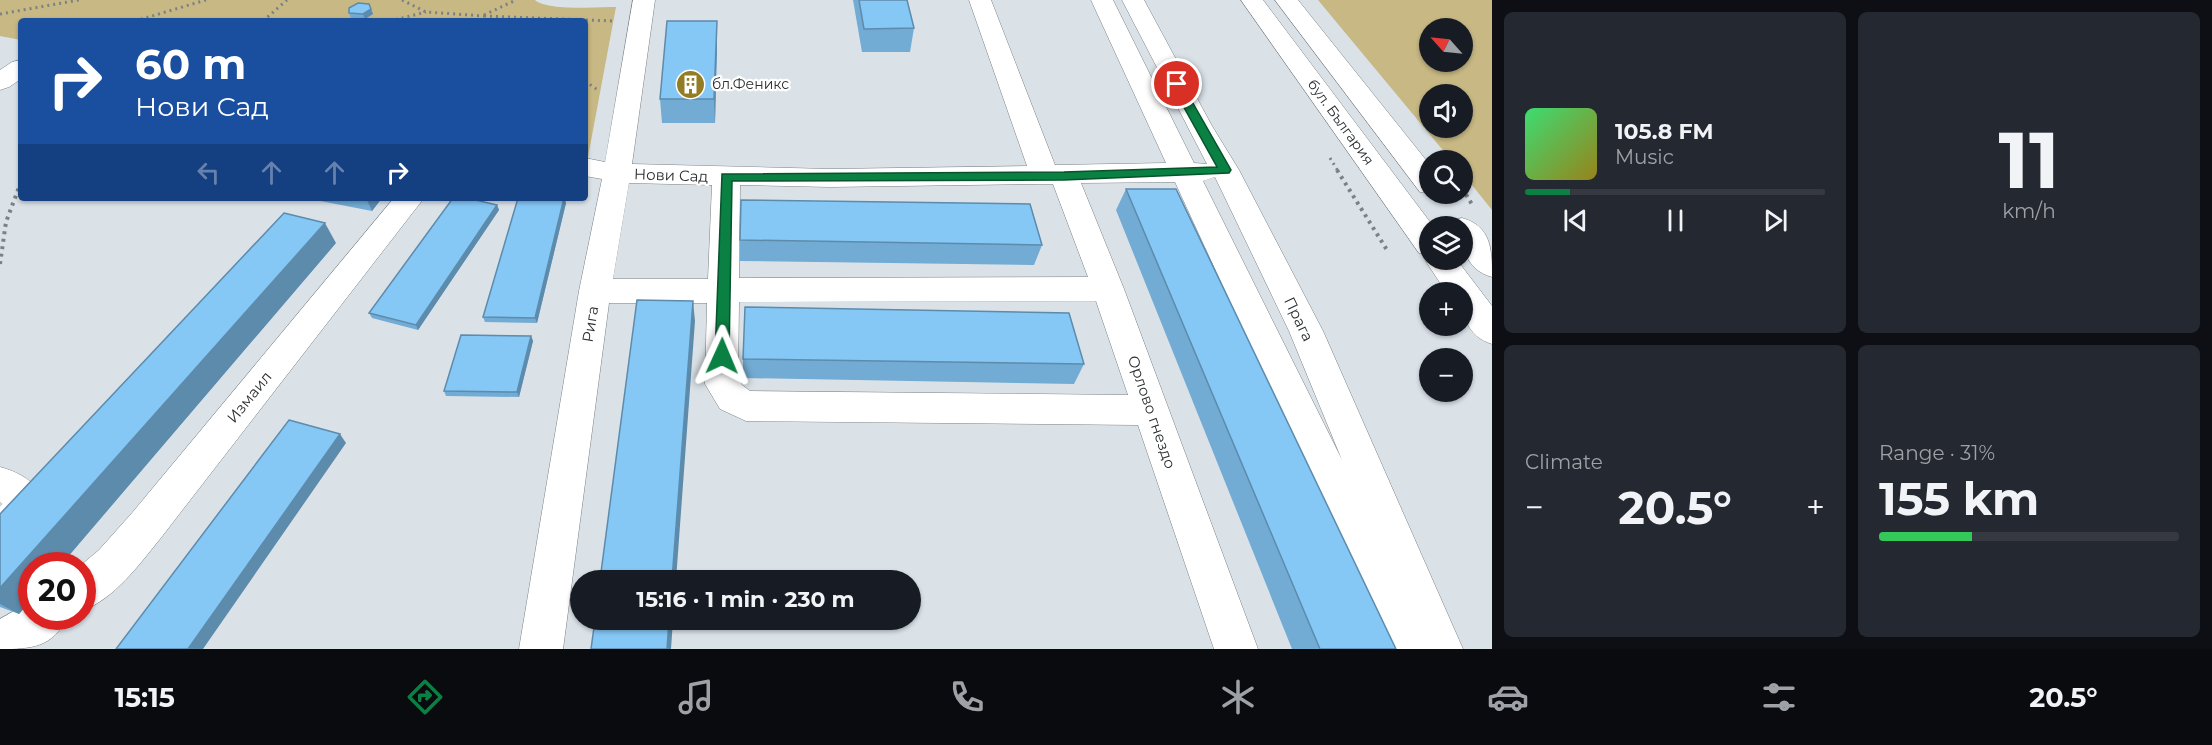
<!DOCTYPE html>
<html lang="en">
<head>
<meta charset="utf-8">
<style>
	:root { --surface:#171b24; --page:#242831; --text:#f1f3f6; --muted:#9ea1a6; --line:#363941; --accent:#0b8043 }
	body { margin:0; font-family:Montserrat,sans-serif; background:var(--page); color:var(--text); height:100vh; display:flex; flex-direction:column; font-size:22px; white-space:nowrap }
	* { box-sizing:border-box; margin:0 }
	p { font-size:20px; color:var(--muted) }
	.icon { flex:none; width:33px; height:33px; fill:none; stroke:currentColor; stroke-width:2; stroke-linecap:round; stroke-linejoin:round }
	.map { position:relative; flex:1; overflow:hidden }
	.drawer { display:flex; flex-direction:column; gap:12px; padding:12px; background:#0d0f14; width:720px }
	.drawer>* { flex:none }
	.top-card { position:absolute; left:18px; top:18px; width:570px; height:183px; border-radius:6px; box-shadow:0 2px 4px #0004; background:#1a4fa0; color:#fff; overflow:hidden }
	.needle { width:39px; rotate:297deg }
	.tools { position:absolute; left:1419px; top:18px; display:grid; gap:12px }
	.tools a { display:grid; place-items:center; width:54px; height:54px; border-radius:50%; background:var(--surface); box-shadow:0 2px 4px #0004; font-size:30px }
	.speed { position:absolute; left:18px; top:552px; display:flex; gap:12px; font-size:30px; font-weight:700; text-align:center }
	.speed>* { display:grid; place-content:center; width:78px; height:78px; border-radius:50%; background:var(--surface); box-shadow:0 2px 4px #0004; line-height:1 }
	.speed .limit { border:9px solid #d22; background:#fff; color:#111 }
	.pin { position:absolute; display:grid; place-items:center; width:51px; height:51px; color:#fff; margin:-26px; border:3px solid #fff; border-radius:50%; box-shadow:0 2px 6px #0007 }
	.me { position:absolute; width:66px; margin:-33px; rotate:1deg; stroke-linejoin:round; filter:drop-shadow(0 0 4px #0008) }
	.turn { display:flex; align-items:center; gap:21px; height:126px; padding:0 18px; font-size:27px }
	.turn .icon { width:78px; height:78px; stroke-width:2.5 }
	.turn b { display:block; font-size:42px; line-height:51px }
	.lanes { display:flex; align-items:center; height:57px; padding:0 18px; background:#0003; justify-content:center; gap:30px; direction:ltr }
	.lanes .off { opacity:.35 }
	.big { font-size:45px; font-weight:700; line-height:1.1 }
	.drawer .tile { flex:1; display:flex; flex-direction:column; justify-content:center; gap:9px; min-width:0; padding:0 21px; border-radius:9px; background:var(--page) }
	.drawer .dial { align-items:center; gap:0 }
	.dial b { font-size:78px; line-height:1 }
	.song { display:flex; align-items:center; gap:18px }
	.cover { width:72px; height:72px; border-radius:9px; background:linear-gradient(135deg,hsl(140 70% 55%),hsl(50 70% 35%)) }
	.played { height:6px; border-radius:3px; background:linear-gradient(90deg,var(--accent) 15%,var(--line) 15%) }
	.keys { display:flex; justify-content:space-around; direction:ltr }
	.heat { display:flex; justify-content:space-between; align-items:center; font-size:33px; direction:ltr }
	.charge { height:9px; border-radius:4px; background:linear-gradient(90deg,#34c759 31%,var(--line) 0) }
	.drawer .tiles { flex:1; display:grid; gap:12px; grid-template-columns:repeat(2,1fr) }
	.trip { position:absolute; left:570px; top:570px; width:351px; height:60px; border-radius:30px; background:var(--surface); box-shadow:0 2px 4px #0004; font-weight:700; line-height:60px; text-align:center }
	.tab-bar { display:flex; height:96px; justify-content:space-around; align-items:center; background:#090b0e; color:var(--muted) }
	.tab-bar .icon { width:42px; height:42px }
	.tab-bar .selected { color:var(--accent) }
	.tab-bar b { font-size:27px; color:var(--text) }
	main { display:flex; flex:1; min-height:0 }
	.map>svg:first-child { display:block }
	.green { fill:#c7b884; fill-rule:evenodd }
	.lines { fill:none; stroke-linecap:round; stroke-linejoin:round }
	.minor-casing { stroke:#7a8186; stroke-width:1 }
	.highway-casing { stroke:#7a8186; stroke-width:1 }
	.path-far1 { stroke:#7c8185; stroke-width:3; stroke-dasharray:2 4; stroke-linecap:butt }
	.path { stroke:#7c8185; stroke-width:4; stroke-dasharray:3 4.5; stroke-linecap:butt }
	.minor { fill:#fff; fill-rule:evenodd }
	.highway { fill:#fff; fill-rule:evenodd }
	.wall { fill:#72abd3 }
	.shaded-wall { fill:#5d8bac }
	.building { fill:#85c7f5; stroke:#5d8bac; stroke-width:1.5 }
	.route { fill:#0b8043; stroke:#07532c; stroke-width:1.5 }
	.labels { text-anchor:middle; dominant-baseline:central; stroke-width:4.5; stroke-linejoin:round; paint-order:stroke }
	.far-poi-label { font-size:14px; fill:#2c2f31; stroke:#fff; text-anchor:start }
	.far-street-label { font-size:14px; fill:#2c2f31; stroke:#fff }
	.street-label { font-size:15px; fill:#2c2f31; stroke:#fff }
</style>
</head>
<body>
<main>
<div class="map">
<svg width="1492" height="649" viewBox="0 0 1492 649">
	<rect width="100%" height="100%" fill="#dae2e8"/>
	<path class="green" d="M0,0H535C547,11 598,7 616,7L588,157H585V21H21V40L0,36Z
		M1318,0H1492V210L1463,174L1462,160H1451ZM1430,28H1462V62H1430ZM1430,94H1462V128H1430Z"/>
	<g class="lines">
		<defs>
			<path id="minor" d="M633,0H655L632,164L830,169L1027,166L969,0H991L1055,165L1166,163L1091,0H1113L1194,163L1207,164L1122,0H1144L1212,126L1239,170L1323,331L1463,649H1390L1175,182L1081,183L1124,289L1258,649H1214L1138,425L746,421L720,409L705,384L707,303H609L563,649H519L579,291L602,179L585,176V158L605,162ZM1215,177L1289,331L1342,460L1203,181ZM629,183L712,185L708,279H613ZM1040,184H1053L1088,277L739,278L740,185L830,187ZM1096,301L1128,395L750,391L742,385L738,378L739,302Z
				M21,60V79L9,87L0,90V70L12,62Z
				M394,198H424L160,539C138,566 115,598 82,611V566H80L99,550L132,513Z
				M0,467C37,477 57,501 27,534C18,543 12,548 0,553V506L2,504L0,502Z
				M32,601V616H67C54,648 30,649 0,649V619Z"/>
			<path id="highway" d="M1241,0H1263L1433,226H1430V260H1457L1492,306V344C1467,336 1462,316 1462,292H1446L1425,260L1427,255L1419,253Z
				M1275,0H1298L1430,165V194H1434L1420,192Z
				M1462,218C1492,226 1492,251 1492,277C1467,270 1462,250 1462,226H1448L1451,221Z"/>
		</defs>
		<use href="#minor" class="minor-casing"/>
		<use href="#highway" class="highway-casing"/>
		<path class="path-far1" d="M402,0L426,12L484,16
			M0,14L79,0
			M484,15L516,0
			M484,16L614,21
			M135,21L206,0
			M263,21L287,0
			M390,21L426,12
			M585,81L599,91
			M1330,158L1338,171"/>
		<path class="path" d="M1337,170L1387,250
			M1462,188L1473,206
			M0,264L6,222L21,182"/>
		<use href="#minor" class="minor"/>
		<use href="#highway" class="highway"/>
	</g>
	<path class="wall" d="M853,0H907L914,28L910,52H862Z
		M369,4L373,14L365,19H351L349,13Z
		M717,21V44L715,123H662L660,99Z
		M1126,189L1396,649H1292L1116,210Z
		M305,198H382L372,211Z
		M564,198L566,203L537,323L485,322L483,317Z
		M497,205L499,210L418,330L372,318L369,313Z
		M740,240L1042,245L1034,265L740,261Z
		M336,243L60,566H32V599L19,614L0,607V514Z
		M531,336L533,341L519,397L446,396L444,391Z
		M743,359L1084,364L1074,384L743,378Z"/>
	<path class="shaded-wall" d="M371,9L373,14L365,19L363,14Z
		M717,21V44L715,123L714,99Z
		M366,198H382L372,211Z
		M564,198L566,203L537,323L535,318Z
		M497,205L499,210L418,330L416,325Z
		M325,223L336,243L60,566H32V599L19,614L0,604V588Z
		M693,301L695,321L676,580H672Z
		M531,336L533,341L519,397L517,392Z
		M340,434L346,443L203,649H188Z
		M669,620H673L671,649H667Z"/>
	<path class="building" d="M859,0H907L914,28L864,29Z
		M358,3L369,4L371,9L363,14L349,13V8Z
		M667,21H717L714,99H660Z
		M1126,189H1176L1396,649H1320Z
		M453,198H467L497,205L416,325L369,313Z
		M518,198H564L535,318L483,317Z
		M741,200L1030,204L1042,245L740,240Z
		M284,213L325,223L0,588V514Z
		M637,300L693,301L672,580H600Z
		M745,307L1069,313L1084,364L743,359Z
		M461,335L531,336L517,392L444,391Z
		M289,420L340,434L188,649H116Z
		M595,620H669L667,649H591Z"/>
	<path class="route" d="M1177,81L1182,84L1231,170L1229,173L1064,180L732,181L729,356L727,360H717L715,356L722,174L1064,172L1217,167L1171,84Z"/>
	<defs>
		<symbol id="building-disc" viewBox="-11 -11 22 22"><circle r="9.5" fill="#937d24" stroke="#fff"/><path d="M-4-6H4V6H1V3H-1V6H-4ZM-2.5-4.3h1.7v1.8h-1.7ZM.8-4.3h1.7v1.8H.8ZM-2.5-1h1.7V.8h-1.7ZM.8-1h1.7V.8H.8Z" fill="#fff"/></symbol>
	</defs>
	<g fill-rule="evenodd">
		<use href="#building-disc" x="674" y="68" width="33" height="33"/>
	</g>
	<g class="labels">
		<g class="far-poi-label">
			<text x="712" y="84">бл.Феникс</text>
		</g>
		<g class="far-street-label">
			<text transform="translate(1341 122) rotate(54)">бул. България</text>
		</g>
		<g class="street-label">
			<text transform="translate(671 175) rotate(2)">Нови Сад</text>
			<text transform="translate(1299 319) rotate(64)">Прага</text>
			<text transform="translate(590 324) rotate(-81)">Рига</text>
			<text transform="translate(249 397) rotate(-51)">Измаил</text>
			<text transform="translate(1152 412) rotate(71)">Орлово гнездо</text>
		</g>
	</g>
</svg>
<div class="tools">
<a><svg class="needle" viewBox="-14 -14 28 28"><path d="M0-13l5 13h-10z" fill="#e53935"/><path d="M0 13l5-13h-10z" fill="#9ea1a6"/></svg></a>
<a><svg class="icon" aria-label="sound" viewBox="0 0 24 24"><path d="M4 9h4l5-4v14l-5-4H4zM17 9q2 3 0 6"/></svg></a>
<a><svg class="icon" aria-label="search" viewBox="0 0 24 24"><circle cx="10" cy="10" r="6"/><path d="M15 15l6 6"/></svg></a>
<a><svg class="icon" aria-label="layers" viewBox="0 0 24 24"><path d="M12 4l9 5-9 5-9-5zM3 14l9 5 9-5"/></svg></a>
<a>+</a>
<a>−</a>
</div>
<div class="speed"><div class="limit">20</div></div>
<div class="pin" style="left:1177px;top:84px;background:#d93025"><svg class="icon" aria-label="arrive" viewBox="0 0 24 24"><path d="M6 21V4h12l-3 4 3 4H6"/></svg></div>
<svg class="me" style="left:722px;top:356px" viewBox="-20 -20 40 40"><path d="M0-17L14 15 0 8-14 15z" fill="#0b8043" stroke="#fff" stroke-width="4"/></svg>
<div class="trip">15:16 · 1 min · 230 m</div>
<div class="top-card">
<div class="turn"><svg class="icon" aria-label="right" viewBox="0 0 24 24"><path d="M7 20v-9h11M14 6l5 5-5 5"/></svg><div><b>60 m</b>Нови Сад</div></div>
<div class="lanes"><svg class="icon off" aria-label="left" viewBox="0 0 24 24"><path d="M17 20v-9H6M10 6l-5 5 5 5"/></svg><svg class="icon off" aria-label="ahead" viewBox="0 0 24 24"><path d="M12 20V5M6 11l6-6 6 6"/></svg><svg class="icon off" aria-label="ahead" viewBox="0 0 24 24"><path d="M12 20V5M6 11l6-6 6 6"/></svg><svg class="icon" aria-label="right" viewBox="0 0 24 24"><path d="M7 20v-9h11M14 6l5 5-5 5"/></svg></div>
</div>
</div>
<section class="drawer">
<div class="tiles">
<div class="tile">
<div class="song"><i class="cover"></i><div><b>105.8 FM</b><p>Music</p></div></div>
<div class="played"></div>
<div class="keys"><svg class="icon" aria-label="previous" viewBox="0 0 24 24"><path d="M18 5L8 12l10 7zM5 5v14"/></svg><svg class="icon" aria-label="pause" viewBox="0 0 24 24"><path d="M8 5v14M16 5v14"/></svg><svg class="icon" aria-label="next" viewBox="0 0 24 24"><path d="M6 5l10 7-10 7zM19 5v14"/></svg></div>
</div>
<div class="tile dial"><b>11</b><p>km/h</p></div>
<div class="tile"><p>Climate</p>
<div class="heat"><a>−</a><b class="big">20.5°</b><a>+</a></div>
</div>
<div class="tile"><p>Range · 31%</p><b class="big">155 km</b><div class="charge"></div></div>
</div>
</section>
</main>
<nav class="tab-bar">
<b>15:15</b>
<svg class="icon selected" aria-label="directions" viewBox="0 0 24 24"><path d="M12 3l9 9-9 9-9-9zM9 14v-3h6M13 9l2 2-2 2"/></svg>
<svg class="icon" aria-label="music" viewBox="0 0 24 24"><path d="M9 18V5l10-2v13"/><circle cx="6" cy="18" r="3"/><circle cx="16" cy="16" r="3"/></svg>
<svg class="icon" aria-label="phone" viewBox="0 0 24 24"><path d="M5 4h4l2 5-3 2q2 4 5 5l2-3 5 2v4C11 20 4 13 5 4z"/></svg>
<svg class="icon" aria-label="climate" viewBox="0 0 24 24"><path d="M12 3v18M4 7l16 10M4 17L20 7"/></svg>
<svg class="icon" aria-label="car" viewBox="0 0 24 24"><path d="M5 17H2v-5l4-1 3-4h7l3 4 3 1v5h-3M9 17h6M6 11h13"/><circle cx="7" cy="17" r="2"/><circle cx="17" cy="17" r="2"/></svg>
<svg class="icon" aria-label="filters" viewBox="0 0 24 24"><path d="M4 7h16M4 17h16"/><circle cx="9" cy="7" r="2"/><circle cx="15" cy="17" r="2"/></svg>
<b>20.5°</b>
</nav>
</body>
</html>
